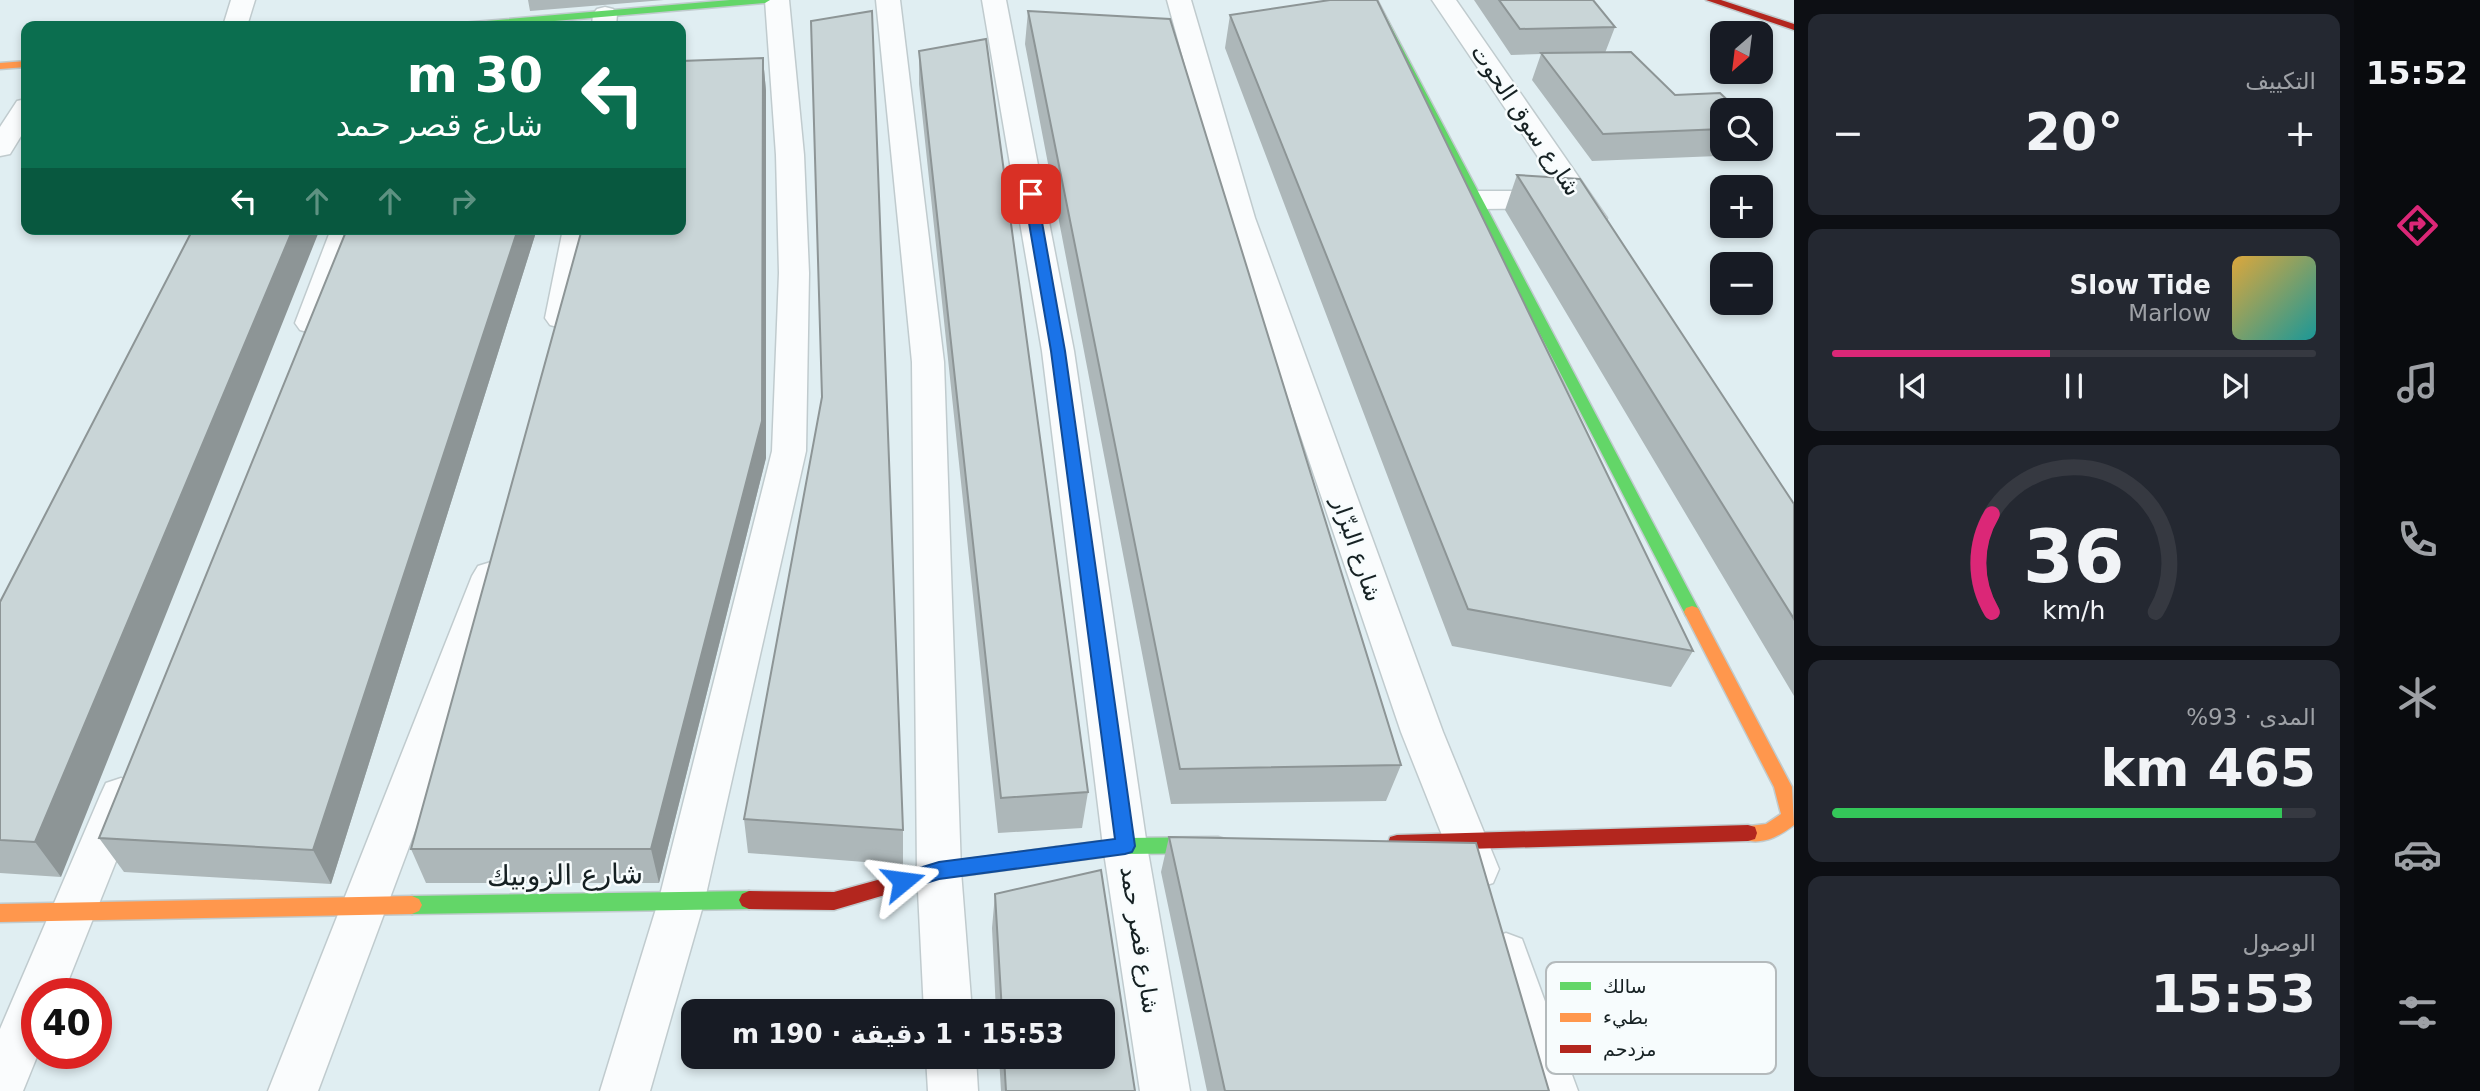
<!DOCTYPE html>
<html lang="ar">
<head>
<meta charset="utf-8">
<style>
	:root { --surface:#171b24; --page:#242831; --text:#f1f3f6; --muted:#9ea1a6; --line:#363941; --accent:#db2777 }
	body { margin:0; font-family:"DejaVu Sans",Cairo,sans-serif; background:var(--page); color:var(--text); direction:rtl; height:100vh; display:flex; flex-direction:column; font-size:26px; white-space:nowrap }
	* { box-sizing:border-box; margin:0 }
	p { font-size:23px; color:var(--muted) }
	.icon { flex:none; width:38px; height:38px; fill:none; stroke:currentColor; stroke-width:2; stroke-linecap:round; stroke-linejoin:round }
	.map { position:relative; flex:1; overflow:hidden; direction:ltr }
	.drawer { display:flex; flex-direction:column; gap:14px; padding:14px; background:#0d0f14; width:560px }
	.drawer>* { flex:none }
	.guide { position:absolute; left:21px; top:21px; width:665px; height:214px; border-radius:14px; box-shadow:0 4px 10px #0003; direction:rtl; background:#0b6e4f; color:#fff; overflow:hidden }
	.needle { width:46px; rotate:208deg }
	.controls { position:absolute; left:1710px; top:21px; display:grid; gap:14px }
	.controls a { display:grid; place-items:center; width:63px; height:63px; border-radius:14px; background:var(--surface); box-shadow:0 4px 10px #0003; font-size:35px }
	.speed { position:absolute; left:21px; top:978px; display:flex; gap:14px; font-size:35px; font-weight:700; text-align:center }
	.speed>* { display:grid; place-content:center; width:91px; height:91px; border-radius:50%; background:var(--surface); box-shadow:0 4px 10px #0003; line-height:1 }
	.speed .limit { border:10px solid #d22; background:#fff; color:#111 }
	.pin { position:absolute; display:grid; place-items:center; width:60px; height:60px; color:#fff; margin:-30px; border-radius:14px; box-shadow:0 4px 10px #0006 }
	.me { position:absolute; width:77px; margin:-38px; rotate:74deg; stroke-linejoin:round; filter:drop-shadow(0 0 5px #0008) }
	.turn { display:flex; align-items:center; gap:24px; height:147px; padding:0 28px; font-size:32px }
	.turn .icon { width:91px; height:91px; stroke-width:2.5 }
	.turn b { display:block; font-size:49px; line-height:60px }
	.lanes { display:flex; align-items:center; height:66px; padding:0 28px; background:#0003; justify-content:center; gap:35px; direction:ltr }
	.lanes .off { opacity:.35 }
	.big { font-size:52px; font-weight:700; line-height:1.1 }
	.drawer .widget { flex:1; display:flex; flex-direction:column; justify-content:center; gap:10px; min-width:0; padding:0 24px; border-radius:14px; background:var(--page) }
	.drawer .dial { align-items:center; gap:0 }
	.dial svg { height:182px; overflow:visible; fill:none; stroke:var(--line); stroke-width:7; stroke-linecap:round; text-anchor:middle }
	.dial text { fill:var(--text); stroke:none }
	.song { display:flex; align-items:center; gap:21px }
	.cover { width:84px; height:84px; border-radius:10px; background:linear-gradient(135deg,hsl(40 70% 55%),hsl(180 70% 35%)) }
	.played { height:7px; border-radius:4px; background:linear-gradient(90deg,var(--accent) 45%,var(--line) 45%) }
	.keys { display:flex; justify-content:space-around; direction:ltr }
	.heat { display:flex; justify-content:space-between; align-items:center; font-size:38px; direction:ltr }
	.charge { height:10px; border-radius:5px; background:linear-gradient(90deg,#34c759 93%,var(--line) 0) }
	.trip { position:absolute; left:681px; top:999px; width:434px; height:70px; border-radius:14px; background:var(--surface); box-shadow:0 4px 10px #0003; font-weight:700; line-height:70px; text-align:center; direction:rtl }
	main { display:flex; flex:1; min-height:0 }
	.dock { display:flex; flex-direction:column; width:126px; justify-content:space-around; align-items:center; background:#090b0e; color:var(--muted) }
	.dock .icon { width:49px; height:49px }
	.dock .active { color:var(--accent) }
	.dock b { font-size:32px; color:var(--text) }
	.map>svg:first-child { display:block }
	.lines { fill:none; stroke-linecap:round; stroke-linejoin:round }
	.street-casing { stroke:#c0cbce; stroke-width:3 }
	.fast-casing { stroke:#c0cbce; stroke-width:3 }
	.slow-casing { stroke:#c0cbce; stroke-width:3 }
	.jam-casing { stroke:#c0cbce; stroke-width:3 }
	.street { fill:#fafcfd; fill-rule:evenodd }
	.fast { fill:#63d668; fill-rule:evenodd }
	.slow { fill:#ff974d; fill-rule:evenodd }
	.jam { fill:#b3261e; fill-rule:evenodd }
	.wall { fill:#adb7b9 }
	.shaded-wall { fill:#8d9596 }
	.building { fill:#c9d5d7; stroke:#8d9596; stroke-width:2 }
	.route { fill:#1a73e8; stroke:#114b97; stroke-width:2 }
	.labels { text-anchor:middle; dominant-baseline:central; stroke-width:5; stroke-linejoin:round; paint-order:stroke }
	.street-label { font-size:23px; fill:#162123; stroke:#f7fcfd }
	.near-street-label { font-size:28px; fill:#162123; stroke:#f7fcfd }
	.key { fill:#f7fcfd; stroke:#b4babc; stroke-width:2 }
	.key-label { font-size:19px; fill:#162123 }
</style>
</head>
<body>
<main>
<nav class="dock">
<b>15:52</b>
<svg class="icon active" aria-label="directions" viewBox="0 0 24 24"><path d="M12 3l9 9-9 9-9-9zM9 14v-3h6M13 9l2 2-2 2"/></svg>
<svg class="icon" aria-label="music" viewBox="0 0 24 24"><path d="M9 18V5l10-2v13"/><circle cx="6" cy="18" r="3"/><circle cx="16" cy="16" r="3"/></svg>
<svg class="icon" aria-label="phone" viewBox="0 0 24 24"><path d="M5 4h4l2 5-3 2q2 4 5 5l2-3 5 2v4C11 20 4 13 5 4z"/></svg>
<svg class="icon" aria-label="climate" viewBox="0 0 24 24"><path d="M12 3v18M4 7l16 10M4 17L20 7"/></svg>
<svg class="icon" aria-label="car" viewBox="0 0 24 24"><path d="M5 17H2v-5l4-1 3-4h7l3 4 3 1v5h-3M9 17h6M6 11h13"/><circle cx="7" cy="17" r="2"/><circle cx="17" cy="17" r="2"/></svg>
<svg class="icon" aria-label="filters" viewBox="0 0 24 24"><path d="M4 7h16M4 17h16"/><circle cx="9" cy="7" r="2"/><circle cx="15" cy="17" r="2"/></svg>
</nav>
<section class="drawer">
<div class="widget"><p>التكييف</p>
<div class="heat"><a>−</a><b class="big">20°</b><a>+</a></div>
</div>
<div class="widget">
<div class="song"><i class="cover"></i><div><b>Slow Tide</b><p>Marlow</p></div></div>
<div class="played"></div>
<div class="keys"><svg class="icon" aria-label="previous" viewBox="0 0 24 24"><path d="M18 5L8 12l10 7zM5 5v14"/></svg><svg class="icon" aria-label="pause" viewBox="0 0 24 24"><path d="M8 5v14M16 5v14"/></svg><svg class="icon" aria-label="next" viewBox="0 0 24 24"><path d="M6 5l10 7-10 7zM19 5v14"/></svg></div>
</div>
<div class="widget dial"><svg viewBox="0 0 100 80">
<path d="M14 69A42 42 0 1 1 86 69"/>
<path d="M14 69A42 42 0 0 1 14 26" stroke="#db2777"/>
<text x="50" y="56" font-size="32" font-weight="700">36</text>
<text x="50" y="72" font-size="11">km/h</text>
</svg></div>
<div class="widget"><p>المدى · 93%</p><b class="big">465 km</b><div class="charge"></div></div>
<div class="widget"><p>الوصول</p><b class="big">15:53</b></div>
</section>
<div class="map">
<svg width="1794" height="1091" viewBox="0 0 1794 1091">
	<rect width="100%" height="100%" fill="#e0eef2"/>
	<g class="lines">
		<defs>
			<path id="street" d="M231,0H255L247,26H223Z
				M765,0H789L804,155L809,273L806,451L705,899L650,1091H600L659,899L772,451L779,273L776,155Z
				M876,0H900L944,362L961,871L972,1012H924L917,871L912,362Z
				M982,0H1006L1074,351L1147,846L1190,1091H1140L1103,846L1042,351Z
				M1167,0H1191L1255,218L1443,732L1499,869L1493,883L1477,888L1461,883L1401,732L1227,218Z
				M1432,0H1456L1607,218L1603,224L1593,227L1583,224L1569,204L1558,208L1479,209L1469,206L1465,200L1469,194L1479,191H1561Z
				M605,7L613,9L617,14L616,26H592L593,14L597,9Z
				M26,99V128L10,154L0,156V127L17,101Z
				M331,229H360L327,323L322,330L311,333L300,330L295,323Z
				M563,229H593L577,318L572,325L561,328L550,325L545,318Z
				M491,562L504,566L510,576L318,1091H268L472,576L478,566Z
				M121,778L136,783L142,796L63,994H37L38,1054L23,1091H0V1029L100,796L106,783Z
				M1506,933L1522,939L1578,1091H1528L1483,954L1490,939Z
				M926,1057H976L978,1091H928Z"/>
			<path id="fast" d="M730,0H770L765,3L495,26H457L462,23Z
				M1367,0H1377L1700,612L1698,616H1686L1684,612Z
				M1218,837L1225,839L1227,845L1225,851L1218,853L1125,854L1056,863L1049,861L1047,855L1049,849L1056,847L1125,838Z
				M749,891L756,894L759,900L756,906L749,909L412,914L405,911L402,905L405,899L412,896Z"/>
			<path id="slow" d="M26,61V67L0,69V63Z
				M1692,606L1698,608L1792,787L1794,825C1778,837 1762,846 1741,839L1739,833L1741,827L1766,824L1781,814L1774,787L1684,612L1686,608Z
				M412,896L419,899L422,905L419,911L412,914L0,922V904Z"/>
			<path id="jam" d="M1706,0H1721L1794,24V30Z
				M1748,825L1755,827L1757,833L1755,839L1748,841L1397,851L1390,849L1388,843L1390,837L1397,835Z
				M1056,847L1063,849L1065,855L1063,861L1056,863L939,879L834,910L749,909L742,906L739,900L742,894L749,891L834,892L939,863Z"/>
		</defs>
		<use href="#street" class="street-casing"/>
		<use href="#fast" class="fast-casing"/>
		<use href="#slow" class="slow-casing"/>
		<use href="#jam" class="jam-casing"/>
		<use href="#street" class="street"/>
		<use href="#fast" class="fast"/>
		<use href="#slow" class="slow"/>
		<use href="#jam" class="jam"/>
	</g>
	<path class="wall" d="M528,0H664L530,11Z
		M1474,0H1593L1615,27L1605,53L1675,95L1722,110V149H1746L1743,155L1592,161L1532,80L1541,54L1511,55Z
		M1028,11L1401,765L1386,801L1171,804L1025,44Z
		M1230,15L1693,651L1671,687L1452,646L1225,48Z
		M919,51L1088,792L1082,828L998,833L919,84Z
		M763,58L766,91V458L659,883H426L411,849Z
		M1517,175L1794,504V696L1505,210Z
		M347,229H537L331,884L124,872L99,838Z
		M822,397L903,830V865L748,853L744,819Z
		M0,602L61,877L0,873Z
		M1169,837L1549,1091H1207L1161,872Z
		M1101,870L1135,1091H1001L999,1057H1102V1012H996L992,928L995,894Z"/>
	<path class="shaded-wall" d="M763,58L766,91V458L659,883L651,849Z
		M293,229H320L61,877L35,842Z
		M518,229H537L331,884L313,850Z"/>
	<path class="building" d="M1330,0H1377L1693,651L1468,609L1230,15Z
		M1499,0H1593L1615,27L1520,29Z
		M872,11L903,830L744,819L822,397L811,21Z
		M1028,11L1170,19L1401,765L1180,769Z
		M986,39L1088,792L1001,798L919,51Z
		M1631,52L1675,95L1720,93L1738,110H1722V129L1603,134L1541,53Z
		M763,58L762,421L651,849H411L582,229H681V61Z
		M1517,175L1580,179L1794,504V619Z
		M193,229H293L35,842L0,840V602Z
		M347,229H518L313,850L99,838Z
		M1169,837L1476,843L1549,1091H1225Z
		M1101,870L1135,1091H1006L1004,1057H1102V1012H1002L995,894Z"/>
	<path class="route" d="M1031,190L1037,194L1065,351L1135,846L1132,852L1125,854L939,879L903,890L896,887L893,881L896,875L939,862L1115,839L1051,351L1024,194Z"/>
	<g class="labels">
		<g class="street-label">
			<text transform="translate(1526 120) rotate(56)">شارع سوق الحوت</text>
			<text transform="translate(1357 549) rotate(71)">شارع البزّار</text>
			<text transform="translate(1140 940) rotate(81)">شارع قصر حمد</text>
		</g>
		<g class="near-street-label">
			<text transform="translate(565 875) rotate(-1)">شارع الزوبيك</text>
		</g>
	</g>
	<rect x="1546" y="962" width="230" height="112" rx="10" class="key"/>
	<rect x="1560" y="982" width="31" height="8" fill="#63d668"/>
	<rect x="1560" y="1013" width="31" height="9" fill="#ff974d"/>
	<rect x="1560" y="1045" width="31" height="8" fill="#b3261e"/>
	<g class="key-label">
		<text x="1603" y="993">سالك</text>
		<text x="1603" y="1024">بطيء</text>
		<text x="1603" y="1056">مزدحم</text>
	</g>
</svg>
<div class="controls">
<a><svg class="needle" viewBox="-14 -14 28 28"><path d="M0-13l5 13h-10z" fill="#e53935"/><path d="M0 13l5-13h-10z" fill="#9ea1a6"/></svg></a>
<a><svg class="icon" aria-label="search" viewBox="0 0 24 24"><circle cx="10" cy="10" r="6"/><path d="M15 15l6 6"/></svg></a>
<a>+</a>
<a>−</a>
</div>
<div class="speed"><div class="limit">40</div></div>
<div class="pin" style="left:1031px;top:194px;background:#d93025"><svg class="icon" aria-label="arrive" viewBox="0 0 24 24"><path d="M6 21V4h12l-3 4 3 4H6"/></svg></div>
<svg class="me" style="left:903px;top:881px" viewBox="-20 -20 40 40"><path d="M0-17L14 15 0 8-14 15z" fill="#1a73e8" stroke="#fff" stroke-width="4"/></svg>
<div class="trip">15:53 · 1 دقيقة · 190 m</div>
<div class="guide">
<div class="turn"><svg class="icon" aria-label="left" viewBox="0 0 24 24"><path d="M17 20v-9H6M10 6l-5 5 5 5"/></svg><div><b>30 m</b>شارع قصر حمد</div></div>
<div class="lanes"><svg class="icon" aria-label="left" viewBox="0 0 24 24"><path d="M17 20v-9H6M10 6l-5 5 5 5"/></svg><svg class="icon off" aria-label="ahead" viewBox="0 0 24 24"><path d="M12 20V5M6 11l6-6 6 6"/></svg><svg class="icon off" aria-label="ahead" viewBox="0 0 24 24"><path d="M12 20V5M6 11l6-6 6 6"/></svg><svg class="icon off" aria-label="right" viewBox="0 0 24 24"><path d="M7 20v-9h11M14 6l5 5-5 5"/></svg></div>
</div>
</div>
</main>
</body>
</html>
